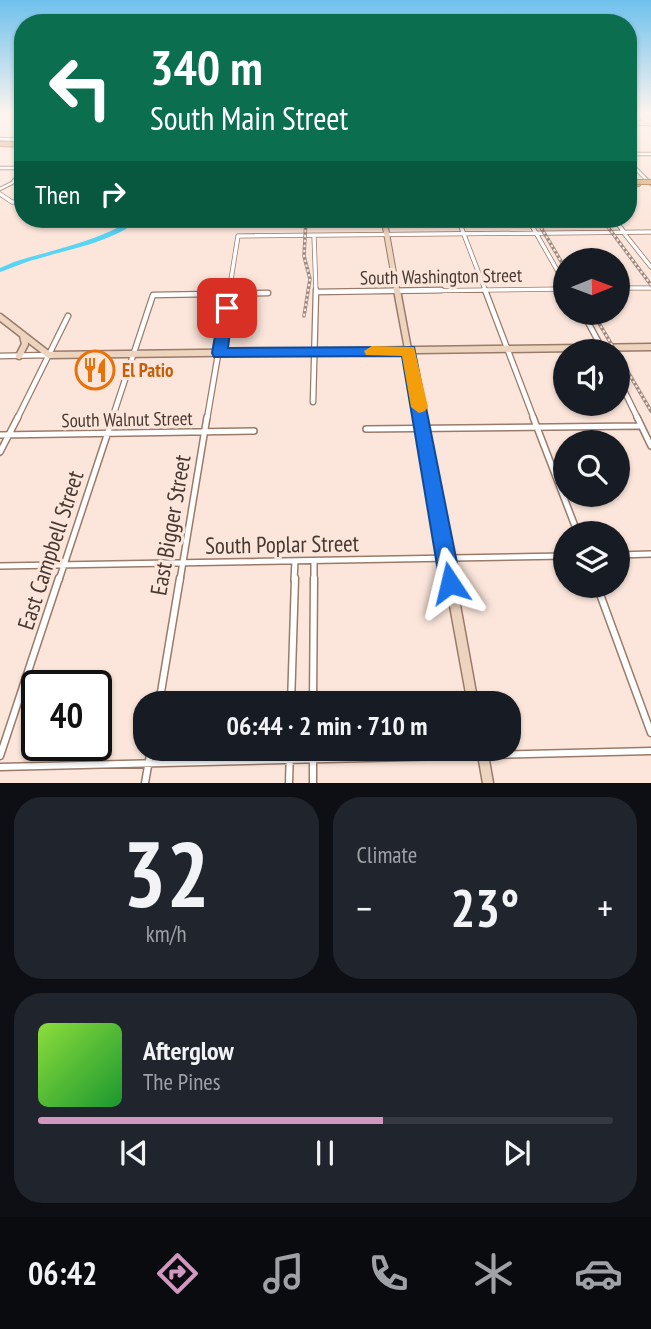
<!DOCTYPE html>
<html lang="en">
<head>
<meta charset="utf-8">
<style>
	:root { --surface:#171b24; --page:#20242c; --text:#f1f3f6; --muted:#9ea1a6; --line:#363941; --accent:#d098bf }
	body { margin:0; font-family:"PT Sans Narrow",sans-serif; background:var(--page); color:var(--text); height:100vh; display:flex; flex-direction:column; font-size:26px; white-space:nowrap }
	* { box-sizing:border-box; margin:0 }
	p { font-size:23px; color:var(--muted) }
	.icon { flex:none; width:38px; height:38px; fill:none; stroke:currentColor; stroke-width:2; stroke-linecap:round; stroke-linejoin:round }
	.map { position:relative; height:783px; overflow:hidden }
	.drawer { display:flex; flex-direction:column; gap:14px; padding:14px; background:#0d0f14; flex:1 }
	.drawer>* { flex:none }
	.hud { position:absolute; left:14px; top:14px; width:623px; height:214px; border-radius:28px; box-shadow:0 2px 5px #0004; background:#0b6e4f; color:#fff; overflow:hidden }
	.needle { width:46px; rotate:89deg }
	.controls { position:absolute; left:553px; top:248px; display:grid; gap:14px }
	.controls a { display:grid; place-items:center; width:77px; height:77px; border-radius:50%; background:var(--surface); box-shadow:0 2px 5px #0004; font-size:35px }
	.speed { position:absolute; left:21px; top:670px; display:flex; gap:14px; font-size:35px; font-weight:700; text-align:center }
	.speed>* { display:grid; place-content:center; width:91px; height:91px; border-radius:50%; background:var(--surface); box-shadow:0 2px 5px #0004; line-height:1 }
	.speed .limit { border:4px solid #111; border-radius:10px; background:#fff; color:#111 }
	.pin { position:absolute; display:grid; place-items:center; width:60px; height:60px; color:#fff; margin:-30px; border-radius:14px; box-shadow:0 4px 10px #0006 }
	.me { position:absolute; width:77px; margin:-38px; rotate:350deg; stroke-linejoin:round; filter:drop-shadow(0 0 5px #0008) }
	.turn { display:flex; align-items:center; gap:24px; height:147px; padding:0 21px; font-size:32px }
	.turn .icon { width:91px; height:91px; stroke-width:2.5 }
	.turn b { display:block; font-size:49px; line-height:60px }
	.then { display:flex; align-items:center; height:66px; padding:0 21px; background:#0003; gap:14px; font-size:26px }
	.big { font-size:52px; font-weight:700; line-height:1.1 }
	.drawer .tile { flex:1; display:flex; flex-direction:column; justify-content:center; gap:10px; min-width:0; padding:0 24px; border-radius:28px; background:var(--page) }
	.drawer .dial { align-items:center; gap:0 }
	.dial b { font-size:91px; line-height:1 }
	.song { display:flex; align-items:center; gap:21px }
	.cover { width:84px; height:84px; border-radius:10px; background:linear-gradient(135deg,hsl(90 70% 55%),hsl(130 70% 35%)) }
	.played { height:7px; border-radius:4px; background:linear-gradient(90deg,var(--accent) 60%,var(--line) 60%) }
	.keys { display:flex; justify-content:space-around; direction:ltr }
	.heat { display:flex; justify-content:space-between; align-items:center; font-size:38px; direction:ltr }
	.drawer .tiles { flex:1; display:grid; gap:14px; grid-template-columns:1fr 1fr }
	.tile:last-child { grid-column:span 2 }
	.trip { position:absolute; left:133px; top:691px; width:388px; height:70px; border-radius:28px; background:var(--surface); box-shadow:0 2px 5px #0004; font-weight:700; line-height:70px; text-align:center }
	.tabs { display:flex; height:112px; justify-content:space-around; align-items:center; background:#090b0e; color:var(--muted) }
	.tabs .icon { width:49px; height:49px }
	.tabs .on { color:var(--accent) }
	.tabs b { font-size:32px; color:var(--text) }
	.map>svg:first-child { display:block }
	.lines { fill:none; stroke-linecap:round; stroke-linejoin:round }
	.river { fill:#58d4f4; fill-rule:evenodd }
	.street-far4-casing { stroke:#9a7a69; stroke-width:4.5 }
	.street-far3-casing { stroke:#9a7a69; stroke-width:5 }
	.street-far2-casing { stroke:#9a7a69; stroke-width:7 }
	.street-far1-casing { stroke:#9a7a69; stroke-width:8 }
	.street-casing { stroke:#9a7a69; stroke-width:9 }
	.secondary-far4-casing { stroke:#9a7a69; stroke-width:6 }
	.secondary-far3-casing { stroke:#9a7a69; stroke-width:7 }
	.secondary-far2-casing { stroke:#9a7a69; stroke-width:9 }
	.secondary-far1-casing { stroke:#9a7a69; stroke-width:10 }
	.secondary-casing { stroke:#9a7a69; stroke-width:13 }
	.primary-casing { stroke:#985d29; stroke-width:6 }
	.street-far4 { stroke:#fff; stroke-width:2.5 }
	.street-far3 { stroke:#fff; stroke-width:3.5 }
	.street-far2 { stroke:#fff; stroke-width:4.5 }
	.street-far1 { stroke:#fff; stroke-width:5 }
	.street { stroke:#fff; stroke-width:6 }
	.secondary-far4 { stroke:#edd4be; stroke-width:4.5 }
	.secondary-far3 { stroke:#edd4be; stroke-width:5 }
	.secondary-far2 { stroke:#edd4be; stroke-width:6 }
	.secondary-far1 { stroke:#edd4be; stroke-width:8 }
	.secondary { stroke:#edd4be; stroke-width:10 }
	.primary { stroke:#dbaa7c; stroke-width:4.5 }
	.rail-casing { stroke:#9c8a81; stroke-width:3.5 }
	.rail { stroke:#fce6db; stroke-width:2; stroke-dasharray:2.5; stroke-linecap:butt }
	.primary-bridge-casing { stroke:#985d29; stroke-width:6; stroke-linecap:butt }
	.primary-bridge { stroke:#dbaa7c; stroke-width:4.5 }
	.route { fill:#1a73e8; stroke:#114b97; stroke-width:2 }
	.slow { fill:#f59e0b }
	.labels { text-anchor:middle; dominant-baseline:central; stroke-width:6; stroke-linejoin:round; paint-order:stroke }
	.street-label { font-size:19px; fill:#473931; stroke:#fce6db }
	.food-label { font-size:19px; font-weight:bold; fill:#c56008; stroke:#fce6db; text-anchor:start }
	.near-street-label { font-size:23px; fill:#473931; stroke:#fce6db }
</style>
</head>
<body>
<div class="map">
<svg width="651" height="783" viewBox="0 0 651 783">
	<rect width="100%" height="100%" fill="#fce6db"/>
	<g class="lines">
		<path class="river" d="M133,219H140C111,243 72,248 37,259C24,262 12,268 0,272V268L14,262C55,249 97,242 133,219Z"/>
		<defs>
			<path id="street-far4" d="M0,139L23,140
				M628,154H651
				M628,161L651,184
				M0,168H23
				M0,189L12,183L23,170"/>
			<path id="street-far3" d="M0,194L12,202H23
				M458,219L486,292
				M528,219L565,284
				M614,219L624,232
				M623,232L651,267
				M314,236L316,292
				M618,288H651
				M229,292L238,236L651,232
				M316,292L565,289"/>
			<path id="street-far2" d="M485,290L534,419
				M316,292L441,290
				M583,313L604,352
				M0,356L48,355
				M618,378L638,419
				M313,402L316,290
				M17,419L68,316
				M112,419L153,295L268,293
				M207,419L229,290"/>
			<path id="street-far1" d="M533,417L578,534
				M637,417L651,446
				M366,429L639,426
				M0,435L254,431
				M0,452L18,417
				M618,555L651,554
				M0,566L565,556
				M59,580L113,417
				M180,580L207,417
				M294,580L295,561
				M314,580V561"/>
			<path id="street" d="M597,586L651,733
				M159,704L180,578
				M291,704L295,578
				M313,704L314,578
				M313,749V783
				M0,756L59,578
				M0,767L651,751
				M145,783L151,749
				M289,783L290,749"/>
			<path id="secondary-far4" d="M639,114L651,124
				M628,123H651"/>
			<path id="secondary-far3" d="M384,219L397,292"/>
			<path id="secondary-far2" d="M397,290L421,419
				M0,317L49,355L651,347
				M19,356L25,344L23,336"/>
			<path id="secondary-far1" d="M420,417L450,580"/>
			<path id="secondary" d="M450,578L473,704
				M482,749L488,783"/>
			<path id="primary" d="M0,144L23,145
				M628,185L638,184"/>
		</defs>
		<use href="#street-far4" class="street-far4-casing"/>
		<use href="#street-far3" class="street-far3-casing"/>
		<use href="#street-far2" class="street-far2-casing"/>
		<use href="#street-far1" class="street-far1-casing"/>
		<use href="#street" class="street-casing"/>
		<use href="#secondary-far4" class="secondary-far4-casing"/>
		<use href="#secondary-far3" class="secondary-far3-casing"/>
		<use href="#secondary-far2" class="secondary-far2-casing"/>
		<use href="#secondary-far1" class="secondary-far1-casing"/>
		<use href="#secondary" class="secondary-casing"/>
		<use href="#primary" class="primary-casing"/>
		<use href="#street-far4" class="street-far4"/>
		<use href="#street-far3" class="street-far3"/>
		<use href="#street-far2" class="street-far2"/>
		<use href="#street-far1" class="street-far1"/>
		<use href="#street" class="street"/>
		<use href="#secondary-far4" class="secondary-far4"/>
		<use href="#secondary-far3" class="secondary-far3"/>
		<use href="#secondary-far2" class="secondary-far2"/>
		<use href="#secondary-far1" class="secondary-far1"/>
		<use href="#secondary" class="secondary"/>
		<use href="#primary" class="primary"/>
		<defs>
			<path id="rail" d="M536,219L565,268
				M602,219L651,285
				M593,313L616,352
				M304,316L310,279L304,256L306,219
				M618,355L651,411"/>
		</defs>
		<use href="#rail" class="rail-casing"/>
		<use href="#rail" class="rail"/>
		<defs>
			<path id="primary-bridge" d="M637,182H651"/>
		</defs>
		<use href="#primary-bridge" class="primary-bridge-casing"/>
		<use href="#primary-bridge" class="primary-bridge"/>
	</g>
	<linearGradient id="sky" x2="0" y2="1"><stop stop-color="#6ec1ed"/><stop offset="0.51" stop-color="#fef4ef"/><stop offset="1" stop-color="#fef4ef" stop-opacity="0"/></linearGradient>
	<rect width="651" height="223" fill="url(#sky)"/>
	<path class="route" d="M227,304L233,308L228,348L414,347L461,583L458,590L450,594L443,590L440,583L402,356L214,357L212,353L220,308Z"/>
	<path class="slow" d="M372,346L414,347L428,407L425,411L419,413L411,407L402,356L366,355L364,351Z"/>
	<defs>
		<symbol id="restaurant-ring" viewBox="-11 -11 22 22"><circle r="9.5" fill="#fce6db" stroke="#e8710a" stroke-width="1.5"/><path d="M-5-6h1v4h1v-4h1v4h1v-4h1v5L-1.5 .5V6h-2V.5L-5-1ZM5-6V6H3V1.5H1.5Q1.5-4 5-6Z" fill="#e8710a"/></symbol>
	</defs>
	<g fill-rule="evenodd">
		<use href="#restaurant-ring" x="73" y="348" width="44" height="44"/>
	</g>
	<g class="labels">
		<g class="street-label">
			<text transform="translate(441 276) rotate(-1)">South Washington Street</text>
			<text transform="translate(127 419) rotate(-1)">South Walnut Street</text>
		</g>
		<g class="food-label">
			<text x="122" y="370">El Patio</text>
		</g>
		<g class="near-street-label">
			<text transform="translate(170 525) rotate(-80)">East Bigger Street</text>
			<text transform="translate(282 544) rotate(-1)">South Poplar Street</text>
			<text transform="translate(50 550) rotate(-72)">East Campbell Street</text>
		</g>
	</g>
</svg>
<div class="controls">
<a><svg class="needle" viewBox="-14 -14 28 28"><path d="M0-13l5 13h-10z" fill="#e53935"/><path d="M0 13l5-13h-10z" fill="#9ea1a6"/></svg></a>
<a><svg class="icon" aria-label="sound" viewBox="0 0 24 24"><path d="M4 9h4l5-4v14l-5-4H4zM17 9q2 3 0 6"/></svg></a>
<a><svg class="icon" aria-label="search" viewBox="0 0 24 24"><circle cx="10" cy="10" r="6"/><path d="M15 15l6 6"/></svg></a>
<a><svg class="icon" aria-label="layers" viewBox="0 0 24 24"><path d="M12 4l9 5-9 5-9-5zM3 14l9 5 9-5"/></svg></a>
</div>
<div class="speed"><div class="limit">40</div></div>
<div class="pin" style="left:227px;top:308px;background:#d93025"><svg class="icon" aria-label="arrive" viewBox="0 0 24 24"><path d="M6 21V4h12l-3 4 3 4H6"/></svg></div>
<svg class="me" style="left:450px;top:583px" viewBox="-20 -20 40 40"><path d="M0-17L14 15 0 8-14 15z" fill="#1a73e8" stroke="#fff" stroke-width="4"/></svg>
<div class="trip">06:44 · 2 min · 710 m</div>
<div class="hud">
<div class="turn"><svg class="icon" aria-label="left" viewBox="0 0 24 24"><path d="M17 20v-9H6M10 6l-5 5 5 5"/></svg><div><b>340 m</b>South Main Street</div></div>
<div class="then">Then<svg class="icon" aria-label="right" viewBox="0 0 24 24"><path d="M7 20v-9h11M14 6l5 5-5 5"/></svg></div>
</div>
</div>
<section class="drawer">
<div class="tiles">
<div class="tile dial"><b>32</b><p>km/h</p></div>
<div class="tile"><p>Climate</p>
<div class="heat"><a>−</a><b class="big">23°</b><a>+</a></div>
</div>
<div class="tile">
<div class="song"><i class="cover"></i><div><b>Afterglow</b><p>The Pines</p></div></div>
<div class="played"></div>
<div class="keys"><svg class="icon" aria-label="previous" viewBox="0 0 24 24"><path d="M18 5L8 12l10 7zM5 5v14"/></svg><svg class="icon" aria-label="pause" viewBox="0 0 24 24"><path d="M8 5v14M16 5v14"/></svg><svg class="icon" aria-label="next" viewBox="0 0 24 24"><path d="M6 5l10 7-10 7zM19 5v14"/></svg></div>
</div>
</div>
</section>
<nav class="tabs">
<b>06:42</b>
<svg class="icon on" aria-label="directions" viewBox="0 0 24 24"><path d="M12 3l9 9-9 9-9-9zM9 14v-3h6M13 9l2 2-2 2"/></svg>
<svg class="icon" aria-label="music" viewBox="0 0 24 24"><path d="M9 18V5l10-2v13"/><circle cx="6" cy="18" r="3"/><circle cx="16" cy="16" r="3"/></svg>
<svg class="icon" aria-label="phone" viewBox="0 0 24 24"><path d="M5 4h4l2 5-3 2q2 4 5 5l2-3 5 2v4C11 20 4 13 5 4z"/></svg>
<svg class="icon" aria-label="climate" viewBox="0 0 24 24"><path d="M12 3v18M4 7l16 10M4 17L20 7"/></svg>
<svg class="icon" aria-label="car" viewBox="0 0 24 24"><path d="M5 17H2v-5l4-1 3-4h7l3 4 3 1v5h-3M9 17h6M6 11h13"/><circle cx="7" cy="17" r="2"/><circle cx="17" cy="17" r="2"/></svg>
</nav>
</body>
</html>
